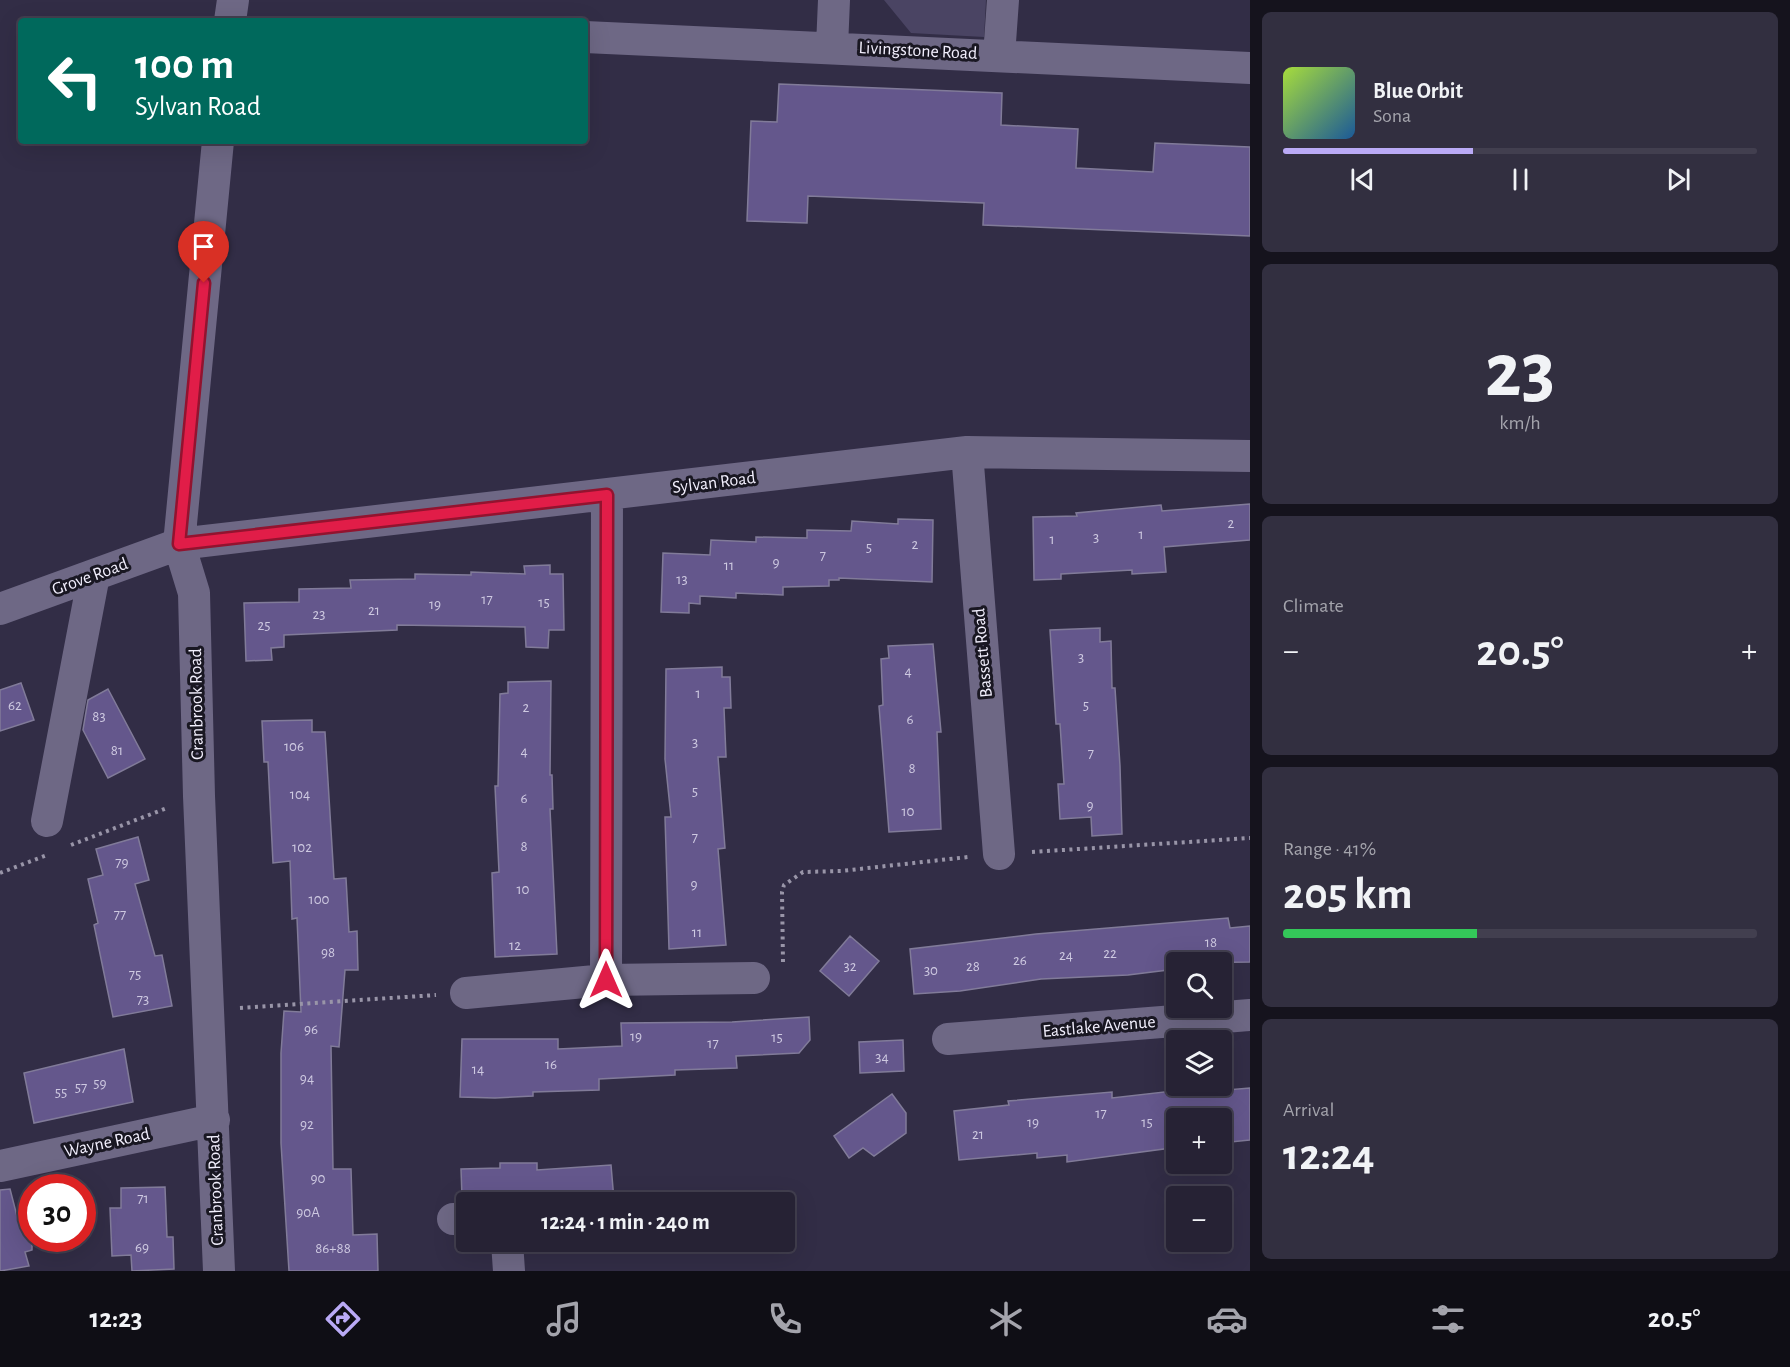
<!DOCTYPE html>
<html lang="en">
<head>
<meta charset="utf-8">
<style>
	:root { --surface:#262234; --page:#322f40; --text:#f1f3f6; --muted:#a4a4ac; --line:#423f4f; --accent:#baaaf6 }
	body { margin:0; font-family:"Alegreya Sans",sans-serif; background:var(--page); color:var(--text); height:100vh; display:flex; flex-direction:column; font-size:22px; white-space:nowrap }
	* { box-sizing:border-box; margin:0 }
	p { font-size:20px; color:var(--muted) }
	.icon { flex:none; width:33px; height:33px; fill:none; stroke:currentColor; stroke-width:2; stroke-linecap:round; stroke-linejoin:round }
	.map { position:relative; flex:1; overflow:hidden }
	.panel { display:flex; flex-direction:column; gap:12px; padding:12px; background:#15131d; width:540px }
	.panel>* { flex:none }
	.hud { position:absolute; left:18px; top:18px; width:570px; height:126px; border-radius:6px; box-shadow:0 6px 24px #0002,0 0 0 2px var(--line); background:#00695c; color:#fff; overflow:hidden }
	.controls { position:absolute; left:1166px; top:952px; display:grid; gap:12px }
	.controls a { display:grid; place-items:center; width:66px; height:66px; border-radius:6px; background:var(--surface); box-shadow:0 6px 24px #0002,0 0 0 2px var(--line); font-size:30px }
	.speed { position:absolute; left:18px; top:1174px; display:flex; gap:12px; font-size:30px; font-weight:700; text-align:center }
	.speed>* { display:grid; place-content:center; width:78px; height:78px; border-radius:50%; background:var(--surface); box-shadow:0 6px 24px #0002,0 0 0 2px var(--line); line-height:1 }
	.speed .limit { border:9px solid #d22; background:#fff; color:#111 }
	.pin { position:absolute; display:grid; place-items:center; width:51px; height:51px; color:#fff; margin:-62px -26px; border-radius:50% 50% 50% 0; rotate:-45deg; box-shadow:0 0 6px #0007 }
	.pin .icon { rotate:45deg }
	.me { position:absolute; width:66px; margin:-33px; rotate:0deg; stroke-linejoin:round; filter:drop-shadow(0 0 4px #0008) }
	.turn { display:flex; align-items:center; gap:21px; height:126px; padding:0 18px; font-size:27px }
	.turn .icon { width:78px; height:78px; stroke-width:2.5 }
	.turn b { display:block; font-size:42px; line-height:51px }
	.big { font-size:45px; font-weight:700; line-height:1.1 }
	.panel .tile { flex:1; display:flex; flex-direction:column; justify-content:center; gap:9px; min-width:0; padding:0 21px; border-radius:9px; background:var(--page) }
	.panel .dial { align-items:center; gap:0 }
	.dial b { font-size:78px; line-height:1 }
	.song { display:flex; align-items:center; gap:18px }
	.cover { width:72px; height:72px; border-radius:9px; background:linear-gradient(135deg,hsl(80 70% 55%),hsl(210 70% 35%)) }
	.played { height:6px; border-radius:3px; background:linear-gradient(90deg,var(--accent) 40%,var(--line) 40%) }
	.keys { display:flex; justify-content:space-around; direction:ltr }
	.heat { display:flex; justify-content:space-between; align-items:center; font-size:33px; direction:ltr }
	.charge { height:9px; border-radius:4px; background:linear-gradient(90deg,#34c759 41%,var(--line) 0) }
	.trip { position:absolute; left:456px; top:1192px; width:339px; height:60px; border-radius:6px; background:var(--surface); box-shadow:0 6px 24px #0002,0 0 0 2px var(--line); font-weight:700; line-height:60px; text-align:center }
	.tab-bar { display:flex; height:96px; justify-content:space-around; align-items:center; background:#0f0e15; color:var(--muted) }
	.tab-bar .icon { width:42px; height:42px }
	.tab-bar .selected { color:var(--accent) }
	.tab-bar b { font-size:27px; color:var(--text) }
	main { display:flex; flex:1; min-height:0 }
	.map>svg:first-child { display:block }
	.green { fill:#4a4463 }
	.building { fill:#64578c; stroke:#817b99; stroke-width:1.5 }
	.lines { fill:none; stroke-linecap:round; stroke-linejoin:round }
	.path { stroke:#9995a8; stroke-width:4; stroke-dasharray:3 4.5; stroke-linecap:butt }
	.minor { stroke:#6e6885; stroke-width:32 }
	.route-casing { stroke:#92132f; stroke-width:15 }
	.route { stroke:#e11d48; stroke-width:10 }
	.labels { text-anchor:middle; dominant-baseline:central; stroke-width:6; stroke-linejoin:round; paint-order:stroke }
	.number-label { font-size:15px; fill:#cec9e1 }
	.street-label { font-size:18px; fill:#f2effd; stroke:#191722 }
</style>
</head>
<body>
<main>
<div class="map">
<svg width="1250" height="1271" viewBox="0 0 1250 1271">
	<rect width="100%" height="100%" fill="#322d46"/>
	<path class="green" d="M884,0H986L984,37L911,33Z"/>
	<path class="building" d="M779,84L1002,93L1001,125L1078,129L1076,168L1153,172L1155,143L1250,147V236L983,225L984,203L808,196L807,223L747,221L751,121L777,122Z
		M1250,504V540L1164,547L1166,572L1132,574V570L1061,574V579L1034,580L1033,517L1077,516L1076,513L1161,505L1162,511Z
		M898,519L933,520L932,582L839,578V580H829V586L783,587V595L736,593V598L700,596V604L689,603V613L661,612L663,553L710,555L711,540L756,542V537L807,538V530L851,531L852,521L898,524Z
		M550,565V574H563L564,630H549L548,648L526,647L525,627L397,625V630L284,635V647L271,648L272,660L246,661L244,603L299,602V589L351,588L350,580L415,579V574L471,575V572L525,574L524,566Z
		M1100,628V642L1111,641L1112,688H1115L1120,766L1122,834L1092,836L1091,817L1060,819L1058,784H1064L1060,724H1056L1050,630Z
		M933,644L941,732H937L941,829L889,832L879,706L883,705L881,659L889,658L888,646Z
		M722,667V677H730L731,708H724L726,757H718L725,848L718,849L726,945L669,949L665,817H671L665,759L666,669Z
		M551,681L550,775H552L553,809H550L557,954L495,957L492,873L499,872L495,786H498L500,694L508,693V682Z
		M21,683L34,720L0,731V690Z
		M108,689L145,759L108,778L83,730L88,700Z
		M312,720V732H325L334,879L346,878L349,932L357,931L358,970H345L339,1047L331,1046L333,1169H351L353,1235L377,1234L378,1271H289L281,1143V1053L284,1011L301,1012L297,918L292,919L290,861L273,863L268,762H264L262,721Z
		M138,837L149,880L135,884L155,956L162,955L172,1006L113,1017L94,925L98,923L88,879L103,875L96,849Z
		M1228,918L1230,928L1250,926V962L1176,963V969L1128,975L1041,979L960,991L914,994L910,949L1036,934Z
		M850,936L879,961L849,996L820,971Z
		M809,1017L810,1040L799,1053L736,1056L737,1068L675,1070V1075L599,1079V1090L533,1092V1096L495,1098L460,1097L462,1039H558V1049L622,1046L621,1023L732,1022Z
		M903,1040L904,1071L860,1073L859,1042Z
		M124,1049L133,1102L34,1123L24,1073Z
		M1226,1085L1227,1090L1250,1088V1140L1221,1143V1119H1167L1171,1148L1067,1162V1155L1037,1158V1153L959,1160L954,1111L1009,1105L1008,1101L1112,1092V1098Z
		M892,1094L906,1113V1133L874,1156L863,1148L849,1158L834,1136Z
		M500,1163H537V1170L611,1165L614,1200L500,1203V1196L462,1197L461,1169L500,1168Z
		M165,1187L167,1237H173L174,1269L132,1271L131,1255L112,1256L110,1208H121V1188Z
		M10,1189L18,1220L32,1217V1250L25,1252L29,1266L0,1271V1190Z"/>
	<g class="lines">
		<path class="path" d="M71,845L167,808
			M1032,852L1250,838
			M0,873L47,855
			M783,962L782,892L784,885L803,872L841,871L968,857
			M240,1008L436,995"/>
		<path class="minor" d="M230,21L233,0
			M585,37L1250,68
			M832,47L834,0
			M999,56L1003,0
			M218,141L179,544L194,593L199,796L219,1271
			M967,452L999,854
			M0,609L179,544L967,452L1250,456
			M47,821L94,575
			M606,980L607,495
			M466,993L606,980L754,978
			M948,1039L1250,1015
			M0,1166L214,1120
			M453,1219H466
			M507,1242L509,1271"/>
	</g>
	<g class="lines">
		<defs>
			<path id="route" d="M204,283L179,544L607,495L606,980"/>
		</defs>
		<use href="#route" class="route-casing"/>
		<use href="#route" class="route"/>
	</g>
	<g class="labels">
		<g class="number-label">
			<text x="1231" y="523">2</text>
			<text x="1141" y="534">1</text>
			<text x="1096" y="537">3</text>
			<text x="1052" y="539">1</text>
			<text x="915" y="544">2</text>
			<text x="869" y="547">5</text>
			<text x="823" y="555">7</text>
			<text x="776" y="562">9</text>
			<text x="729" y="565">11</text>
			<text x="682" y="579">13</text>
			<text x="487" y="599">17</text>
			<text x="544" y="602">15</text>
			<text x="435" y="604">19</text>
			<text x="374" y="610">21</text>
			<text x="319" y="614">23</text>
			<text x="264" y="625">25</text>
			<text x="1081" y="657">3</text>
			<text x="908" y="671">4</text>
			<text x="698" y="693">1</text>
			<text x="15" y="705">62</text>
			<text x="1086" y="705">5</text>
			<text x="526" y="707">2</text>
			<text x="99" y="716">83</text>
			<text x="910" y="719">6</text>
			<text x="695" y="742">3</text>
			<text x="294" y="746">106</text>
			<text x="117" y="750">81</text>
			<text x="524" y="751">4</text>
			<text x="1091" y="753">7</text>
			<text x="912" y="768">8</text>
			<text x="695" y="791">5</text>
			<text x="300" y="794">104</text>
			<text x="524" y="798">6</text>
			<text x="1090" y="805">9</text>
			<text x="908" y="811">10</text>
			<text x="695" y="837">7</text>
			<text x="524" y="846">8</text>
			<text x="302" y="847">102</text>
			<text x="122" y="862">79</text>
			<text x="694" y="884">9</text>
			<text x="523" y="889">10</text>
			<text x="319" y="899">100</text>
			<text x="120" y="914">77</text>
			<text x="697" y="932">11</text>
			<text x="1211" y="942">18</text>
			<text x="515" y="945">12</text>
			<text x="328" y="952">98</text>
			<text x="1110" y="953">22</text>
			<text x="1066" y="955">24</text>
			<text x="1020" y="960">26</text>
			<text x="850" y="966">32</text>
			<text x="973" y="966">28</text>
			<text x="931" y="970">30</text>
			<text x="135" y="974">75</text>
			<text x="143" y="999">73</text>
			<text x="311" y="1029">96</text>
			<text x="636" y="1036">19</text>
			<text x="777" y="1037">15</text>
			<text x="713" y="1043">17</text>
			<text x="882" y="1057">34</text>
			<text x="551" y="1064">16</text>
			<text x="478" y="1069">14</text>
			<text x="307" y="1078">94</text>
			<text x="100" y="1083">59</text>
			<text x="81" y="1087">57</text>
			<text x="61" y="1092">55</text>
			<text x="1101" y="1113">17</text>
			<text x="1033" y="1122">19</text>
			<text x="1147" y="1122">15</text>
			<text x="307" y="1124">92</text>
			<text x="978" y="1134">21</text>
			<text x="318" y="1178">90</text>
			<text x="143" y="1198">71</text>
			<text x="308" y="1212">90A</text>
			<text x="142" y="1247">69</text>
			<text x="333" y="1248">86+88</text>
		</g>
		<g class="street-label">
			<text transform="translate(918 51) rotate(3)">Livingstone Road</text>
			<text transform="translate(714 483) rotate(-7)">Sylvan Road</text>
			<text transform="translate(90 577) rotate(-20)">Grove Road</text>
			<text transform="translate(983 653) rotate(-95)">Bassett Road</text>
			<text transform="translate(197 704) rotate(-91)">Cranbrook Road</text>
			<text transform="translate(1099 1027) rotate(-5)">Eastlake Avenue</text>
			<text transform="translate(107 1143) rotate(-12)">Wayne Road</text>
			<text transform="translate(216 1190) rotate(-92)">Cranbrook Road</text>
		</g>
	</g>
</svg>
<div class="controls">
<a><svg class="icon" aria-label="search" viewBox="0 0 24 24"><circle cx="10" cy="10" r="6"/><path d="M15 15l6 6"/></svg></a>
<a><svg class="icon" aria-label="layers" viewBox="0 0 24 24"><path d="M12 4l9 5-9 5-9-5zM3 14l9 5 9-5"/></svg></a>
<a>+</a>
<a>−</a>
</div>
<div class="speed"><div class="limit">30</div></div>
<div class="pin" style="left:204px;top:283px;background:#d93025"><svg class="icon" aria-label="arrive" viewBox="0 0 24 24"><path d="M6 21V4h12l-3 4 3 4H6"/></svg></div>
<svg class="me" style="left:606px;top:980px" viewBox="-20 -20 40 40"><path d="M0-17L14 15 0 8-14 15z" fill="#e11d48" stroke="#fff" stroke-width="4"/></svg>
<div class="trip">12:24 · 1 min · 240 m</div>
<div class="hud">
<div class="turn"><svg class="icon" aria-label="left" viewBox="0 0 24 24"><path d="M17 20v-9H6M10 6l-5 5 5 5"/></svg><div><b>100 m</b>Sylvan Road</div></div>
</div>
</div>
<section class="panel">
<div class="tile">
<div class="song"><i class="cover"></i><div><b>Blue Orbit</b><p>Sona</p></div></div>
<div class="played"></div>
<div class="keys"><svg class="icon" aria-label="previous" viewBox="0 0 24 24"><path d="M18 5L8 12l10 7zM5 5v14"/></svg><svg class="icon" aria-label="pause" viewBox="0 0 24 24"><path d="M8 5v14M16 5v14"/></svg><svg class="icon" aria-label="next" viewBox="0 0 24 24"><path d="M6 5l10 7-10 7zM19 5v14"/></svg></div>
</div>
<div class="tile dial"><b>23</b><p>km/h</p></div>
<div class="tile"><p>Climate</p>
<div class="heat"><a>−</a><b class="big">20.5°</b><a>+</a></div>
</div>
<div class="tile"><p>Range · 41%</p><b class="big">205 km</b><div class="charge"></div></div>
<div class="tile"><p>Arrival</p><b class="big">12:24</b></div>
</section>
</main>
<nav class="tab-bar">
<b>12:23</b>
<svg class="icon selected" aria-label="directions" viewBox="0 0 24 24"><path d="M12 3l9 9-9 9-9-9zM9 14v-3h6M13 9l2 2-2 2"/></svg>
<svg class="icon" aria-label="music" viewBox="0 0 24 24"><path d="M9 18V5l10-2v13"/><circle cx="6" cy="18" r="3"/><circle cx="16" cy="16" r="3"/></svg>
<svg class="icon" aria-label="phone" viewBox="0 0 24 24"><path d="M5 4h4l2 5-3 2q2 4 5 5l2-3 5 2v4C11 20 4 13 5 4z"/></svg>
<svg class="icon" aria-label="climate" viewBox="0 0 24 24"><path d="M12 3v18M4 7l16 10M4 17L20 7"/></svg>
<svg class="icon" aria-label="car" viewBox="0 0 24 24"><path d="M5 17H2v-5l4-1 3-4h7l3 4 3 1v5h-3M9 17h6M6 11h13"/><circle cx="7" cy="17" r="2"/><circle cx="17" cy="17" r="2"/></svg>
<svg class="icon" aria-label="filters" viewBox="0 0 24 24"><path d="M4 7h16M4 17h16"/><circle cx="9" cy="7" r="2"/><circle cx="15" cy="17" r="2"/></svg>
<b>20.5°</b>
</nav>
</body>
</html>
